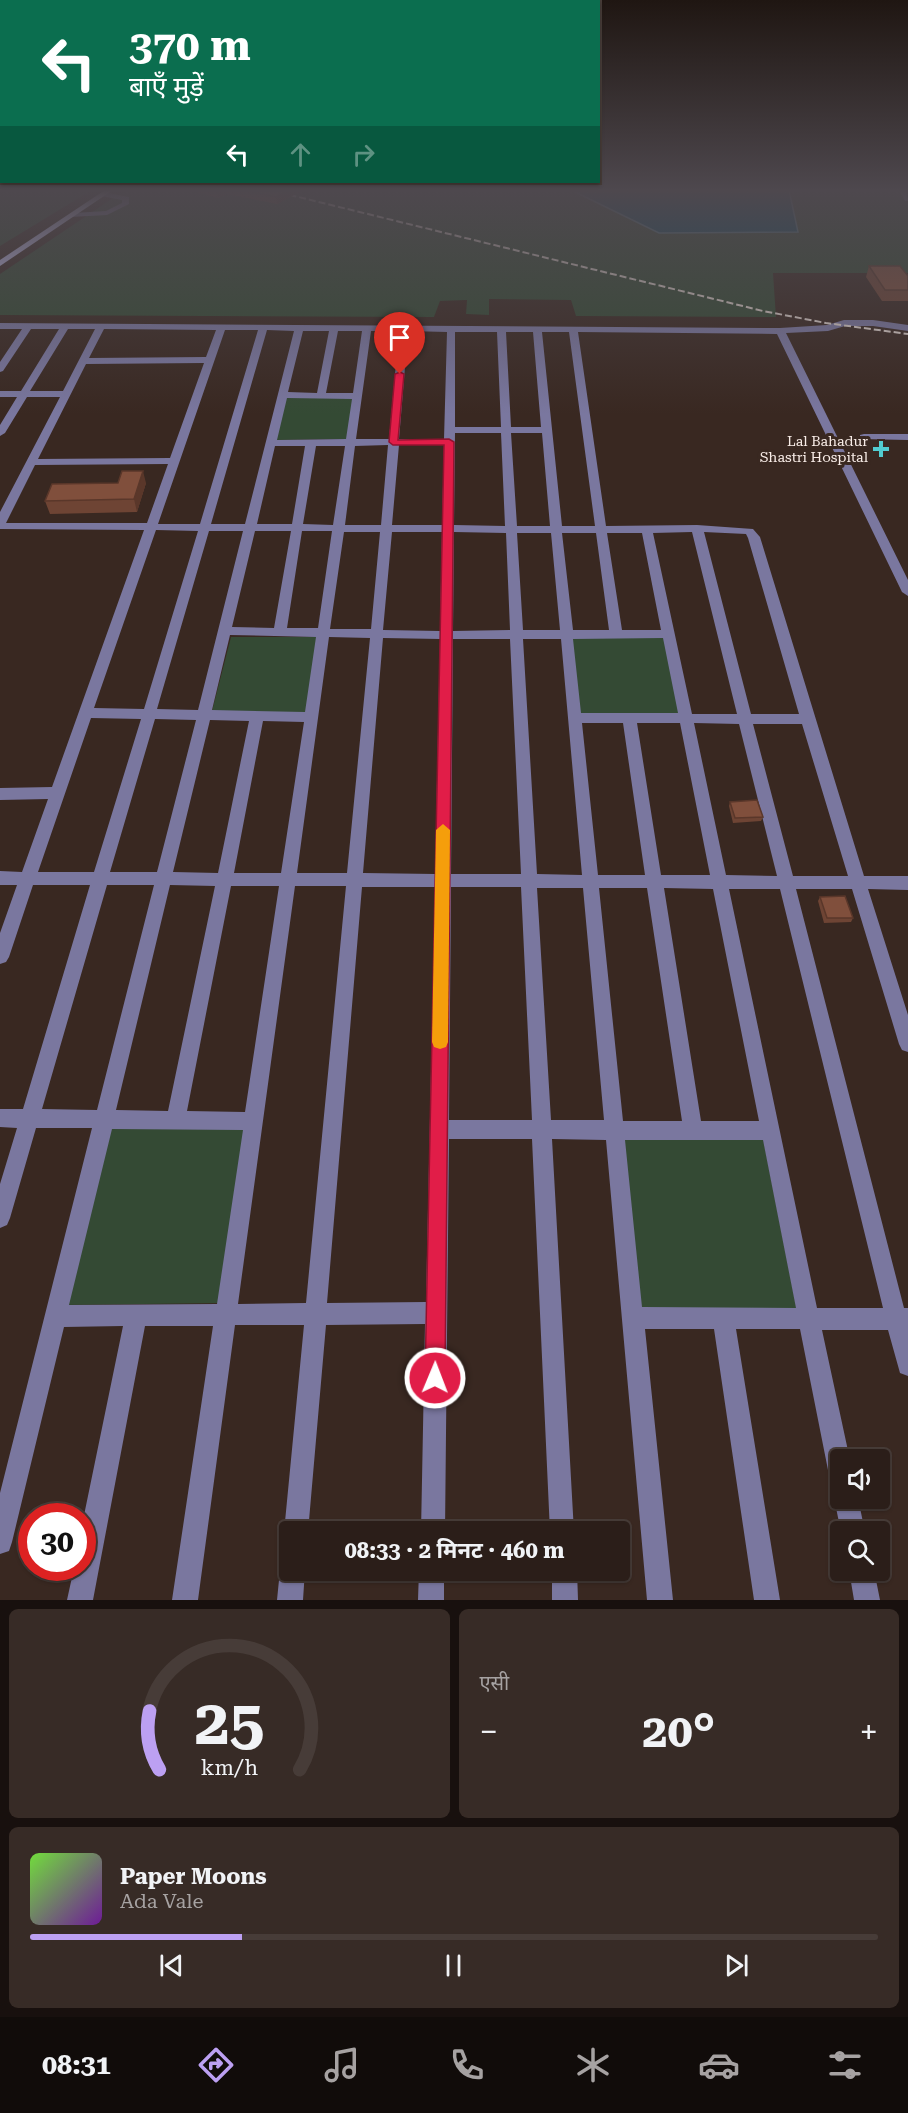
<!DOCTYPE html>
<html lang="hi">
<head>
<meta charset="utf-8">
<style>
	:root { --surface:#2b1e19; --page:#372b26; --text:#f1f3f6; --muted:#a6a2a2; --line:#473c38; --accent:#bca0f2 }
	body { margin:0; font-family:"Roboto Serif","Noto Sans Devanagari",serif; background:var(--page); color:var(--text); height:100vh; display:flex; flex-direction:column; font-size:22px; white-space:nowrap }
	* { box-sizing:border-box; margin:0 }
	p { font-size:20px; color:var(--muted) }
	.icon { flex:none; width:33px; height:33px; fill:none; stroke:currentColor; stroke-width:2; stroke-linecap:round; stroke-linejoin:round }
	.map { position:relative; height:1600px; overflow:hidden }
	.drawer { display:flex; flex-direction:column; gap:9px; padding:9px; background:#18100e; flex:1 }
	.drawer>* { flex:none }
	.banner { position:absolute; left:0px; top:0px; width:600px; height:183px; box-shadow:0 2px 4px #0004,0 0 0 2px var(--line); background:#0b6e4f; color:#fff; overflow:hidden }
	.tools { position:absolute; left:830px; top:1449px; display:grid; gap:12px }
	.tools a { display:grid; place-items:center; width:60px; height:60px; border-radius:6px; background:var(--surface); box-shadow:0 2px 4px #0004,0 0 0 2px var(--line); font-size:30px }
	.speed { position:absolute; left:18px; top:1503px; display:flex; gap:12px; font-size:30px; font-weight:700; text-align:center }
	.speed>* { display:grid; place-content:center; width:78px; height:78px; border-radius:50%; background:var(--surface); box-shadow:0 2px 4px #0004,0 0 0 2px var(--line); line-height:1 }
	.speed .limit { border:9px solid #d22; background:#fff; color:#111 }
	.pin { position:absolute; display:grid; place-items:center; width:51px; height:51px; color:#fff; margin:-62px -26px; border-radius:50% 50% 50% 0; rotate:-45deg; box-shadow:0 0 6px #0007 }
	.pin .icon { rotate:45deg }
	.me { position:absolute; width:66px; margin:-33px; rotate:1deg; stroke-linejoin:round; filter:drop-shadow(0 0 4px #0008) }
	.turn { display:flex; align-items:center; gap:21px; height:126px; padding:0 30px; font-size:27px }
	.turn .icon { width:78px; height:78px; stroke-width:2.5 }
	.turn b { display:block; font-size:42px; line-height:51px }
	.lanes { display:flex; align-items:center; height:57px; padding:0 30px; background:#0003; justify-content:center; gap:30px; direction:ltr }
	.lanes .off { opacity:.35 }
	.big { font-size:45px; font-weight:700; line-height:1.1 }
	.drawer .widget { flex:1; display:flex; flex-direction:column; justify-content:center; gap:9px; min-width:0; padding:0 21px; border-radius:9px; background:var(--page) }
	.drawer .dial { align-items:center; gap:0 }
	.dial svg { height:156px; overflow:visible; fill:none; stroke:var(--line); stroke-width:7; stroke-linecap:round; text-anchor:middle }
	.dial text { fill:var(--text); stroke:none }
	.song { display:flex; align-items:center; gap:18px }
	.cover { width:72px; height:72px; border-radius:9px; background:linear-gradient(135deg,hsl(100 70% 55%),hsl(280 70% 35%)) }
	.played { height:6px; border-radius:3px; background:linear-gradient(90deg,var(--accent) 25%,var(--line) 25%) }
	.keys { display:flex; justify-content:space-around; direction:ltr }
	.heat { display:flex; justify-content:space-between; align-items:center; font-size:33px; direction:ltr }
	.drawer .tiles { flex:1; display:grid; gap:9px; grid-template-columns:1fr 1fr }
	.widget:last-child { grid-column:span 2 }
	.trip { position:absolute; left:279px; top:1521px; width:351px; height:60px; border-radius:6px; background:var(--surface); box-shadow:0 2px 4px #0004,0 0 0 2px var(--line); font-weight:700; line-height:60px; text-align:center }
	.tabs { display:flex; height:96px; justify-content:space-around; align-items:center; background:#110c0a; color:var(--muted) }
	.tabs .icon { width:42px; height:42px }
	.tabs .on { color:var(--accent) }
	.tabs b { font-size:27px; color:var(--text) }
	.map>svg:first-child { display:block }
	.green { fill:#344a34 }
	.water { fill:#074961; stroke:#4f7a89; stroke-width:1.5 }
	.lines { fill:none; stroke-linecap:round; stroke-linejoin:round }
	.minor { fill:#7a779f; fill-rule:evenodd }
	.major { fill:#c9c7f7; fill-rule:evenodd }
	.rail { stroke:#dfd3cd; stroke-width:2; stroke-dasharray:7 3; stroke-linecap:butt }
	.wall { fill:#6e4434 }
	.shaded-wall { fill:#5a372a }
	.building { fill:#804f3c; stroke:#5a372a; stroke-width:1.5 }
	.route { fill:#e11d48; stroke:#92132f; stroke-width:1.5 }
	.slow { fill:#f59e0b }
	.poi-dot { fill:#52ccd0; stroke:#392821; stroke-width:2 }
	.labels { text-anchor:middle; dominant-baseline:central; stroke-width:6; stroke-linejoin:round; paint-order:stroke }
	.far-poi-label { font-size:14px; fill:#f8ece7; stroke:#392821; text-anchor:end }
</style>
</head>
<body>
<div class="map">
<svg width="908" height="1600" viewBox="0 0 908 1600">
	<rect width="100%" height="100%" fill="#392821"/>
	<path class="green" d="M0,190H92L0,246Z
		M125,190H903L908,197V273H773L776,317L576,316L571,300L489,299V315L466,314L467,300L440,301L434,317L0,315V274Z
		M285,397H356L350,439L274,440Z
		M231,637H320L308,713L212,711Z
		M572,637L665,638L681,713L579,714Z
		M108,1127L248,1129L223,1303L64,1305Z
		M622,1137L763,1138L797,1311L639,1310Z"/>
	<path class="water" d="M571,190H789L798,232L659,233Z"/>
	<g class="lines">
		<path class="minor" d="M899,190H906L908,201H905Z
			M104,192L129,197V204L107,215L70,217L73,213L106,211L122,203V200L101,196Z
			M844,320H873L908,325V331L873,326H845L828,331L786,333L908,580V596L902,592L777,334L578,332L606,526L697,525L753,529L760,537L864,876H908V890L868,889L908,1015V1052L902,1050L899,1044L852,889H796L904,1308H908V1376L900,1373L888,1330H822L850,1460H840V1482L832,1478L828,1470L800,1329H736L780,1600H754L714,1329H645L673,1600H647L606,1140L552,1139L574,1532H550L532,1139H449L445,1532H421L425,1324L326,1325L308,1532H290V1542L284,1532L304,1325H235L198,1600H172L213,1326H145L93,1600H67L74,1568H82V1525L123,1326L64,1327L12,1542L9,1551L0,1554V1493L92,1128H36L10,1218L7,1225L0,1228V1184L17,1128L0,1127V1109H23L90,885H33L9,957L6,962L0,964V933L17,885H0V871L22,872L48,799L0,800V788L52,787L144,530L0,529V512L60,397H27L5,433L0,436V425L17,397H0V391H21L59,329H31L3,371L0,372V362L22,329H0V323L780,328L827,325ZM68,329H95L63,391H30ZM104,329L216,330L206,357L89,358ZM225,330H258L200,524H158ZM267,330L294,331L245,524H211ZM303,331H329L317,393L288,392ZM338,331H362L353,393H326ZM371,331H399L389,439H356ZM408,331L447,332L444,439H399ZM455,332H497L501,427H455ZM506,332H533L541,427H511ZM542,332H569L595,526H562ZM204,363L170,458L38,459L86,364ZM287,398L352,399L346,439L277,440ZM455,433H501L505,526L454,525ZM511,433H542L550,526H517ZM388,445L381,525H345L355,446ZM399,445H444L442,525H392ZM275,446H305L292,524H257ZM316,446H345L333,525L303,524ZM168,464L147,523H6L35,465ZM156,530L198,531L144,709L94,708ZM209,531H243L198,710L157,709ZM255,531H291L274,628L232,627ZM302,531H332L318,628H287ZM344,532H380L371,629H330ZM392,532H442L440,631L383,630ZM454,532L506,533L510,630L453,631ZM692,532L737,714H692L653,533ZM704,532L746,534L748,538L799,714H751ZM517,533H551L560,630H523ZM562,533H596L609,630H573ZM607,533H642L661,630H622ZM230,635L316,637L305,712L212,710ZM329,637L370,638L347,873H297ZM383,638L440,639L435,874L363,873ZM663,638L678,713H581L573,639ZM453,639H510L521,874H451ZM523,639H561L582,875L537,874ZM91,718L141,719L94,872H38ZM155,719L196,720L157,872H110ZM210,720L249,721L218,873L173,872ZM263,721L304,722L281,873H234ZM582,723H623L645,875H598ZM637,723H680L710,875H661ZM694,723L739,724L777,876L726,875ZM753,724H802L848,876H793ZM107,885H154L97,1110L42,1109ZM170,885L215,886L168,1111L116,1110ZM231,886H279L245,1112L187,1111ZM295,886H346L306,1303L238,1304ZM362,887H435L426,1302L327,1303ZM451,887H521L532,1120H449ZM537,888H583L604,1120H551ZM599,888H647L682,1121H623ZM664,888L713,889L759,1121H701ZM729,889H780L883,1308H817ZM112,1129L243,1130L217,1304L69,1305ZM625,1140H763L796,1308L642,1307Z
			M864,434H908V440L860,439V435Z
			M840,1488V1498H858L865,1532H841L834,1498Z
			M290,1559V1570H305L303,1600H277L280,1570L284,1561Z
			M419,1570H444V1600H418Z
			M552,1570H577L578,1600H552Z
			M849,1570H874L880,1600H854Z"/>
		<path class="major" d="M105,190H113L0,266V260Z"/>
		<path class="rail" d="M270,190L763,311L826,323L908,334"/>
	</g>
	<path class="wall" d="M190,190H303L277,204L227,194L218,198Z
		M869,266L908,276V301H882L866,277Z
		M146,483L137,512L50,514L45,501Z
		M730,802L763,817L761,821L733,823L729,806Z
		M820,897L853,918L851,922L824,923L818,901Z"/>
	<path class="shaded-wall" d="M227,190V194L218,198L217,191Z
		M289,190H303L277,204L276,197Z
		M143,471L146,483L137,512L134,499Z"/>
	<path class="building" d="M243,190H289L276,197Z
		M869,266H900L908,276V290H885Z
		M122,471H143L134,499L45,501L52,484L118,483Z
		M757,800L763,817L735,818L730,802Z
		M845,896L853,918H827L820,897Z"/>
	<linearGradient id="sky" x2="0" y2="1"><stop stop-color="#1f1612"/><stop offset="0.46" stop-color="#4e484e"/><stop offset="1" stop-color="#4e484e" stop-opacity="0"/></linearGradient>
	<rect width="908" height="414" fill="url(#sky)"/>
	<path class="route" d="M400,372L404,374L398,440L449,439L454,442L445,1378L442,1386L435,1389L428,1386L425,1378L444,445H393L389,442L395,374Z"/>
	<path class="slow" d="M443,824L450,830L448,1042L446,1047L440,1049L434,1047L432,1042L436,830Z"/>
	<path class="poi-dot" d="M878 440h6v6h6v6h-6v6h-6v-6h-6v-6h6z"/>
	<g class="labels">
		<g class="far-poi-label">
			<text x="868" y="441">Lal Bahadur<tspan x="868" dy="16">Shastri Hospital</tspan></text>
		</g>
	</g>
</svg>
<div class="tools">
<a><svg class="icon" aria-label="sound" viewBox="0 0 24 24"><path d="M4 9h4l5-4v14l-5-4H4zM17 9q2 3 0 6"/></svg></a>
<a><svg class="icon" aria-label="search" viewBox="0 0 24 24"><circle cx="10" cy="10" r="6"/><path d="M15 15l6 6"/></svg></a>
</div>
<div class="speed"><div class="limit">30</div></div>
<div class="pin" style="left:400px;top:374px;background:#d93025"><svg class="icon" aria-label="arrive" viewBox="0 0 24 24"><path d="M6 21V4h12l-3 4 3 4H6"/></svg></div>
<svg class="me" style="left:435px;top:1378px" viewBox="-20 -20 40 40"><circle r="17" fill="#e11d48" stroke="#fff" stroke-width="3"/><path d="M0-11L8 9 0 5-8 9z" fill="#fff"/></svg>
<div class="trip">08:33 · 2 मिनट · 460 m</div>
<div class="banner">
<div class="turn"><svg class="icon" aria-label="left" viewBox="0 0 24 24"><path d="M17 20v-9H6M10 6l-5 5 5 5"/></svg><div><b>370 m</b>बाएँ मुड़ें</div></div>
<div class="lanes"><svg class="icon" aria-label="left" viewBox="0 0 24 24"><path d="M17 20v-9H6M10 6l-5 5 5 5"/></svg><svg class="icon off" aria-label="ahead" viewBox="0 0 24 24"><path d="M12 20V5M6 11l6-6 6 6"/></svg><svg class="icon off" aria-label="right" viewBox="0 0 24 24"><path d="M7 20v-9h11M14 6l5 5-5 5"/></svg></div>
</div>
</div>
<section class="drawer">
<div class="tiles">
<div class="widget dial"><svg viewBox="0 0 100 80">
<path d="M14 69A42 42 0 1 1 86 69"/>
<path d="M14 69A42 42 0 0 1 9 39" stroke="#bca0f2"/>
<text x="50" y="56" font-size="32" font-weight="700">25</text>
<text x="50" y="72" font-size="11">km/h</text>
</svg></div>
<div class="widget"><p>एसी</p>
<div class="heat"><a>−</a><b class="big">20°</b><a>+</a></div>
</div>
<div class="widget">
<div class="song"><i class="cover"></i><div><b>Paper Moons</b><p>Ada Vale</p></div></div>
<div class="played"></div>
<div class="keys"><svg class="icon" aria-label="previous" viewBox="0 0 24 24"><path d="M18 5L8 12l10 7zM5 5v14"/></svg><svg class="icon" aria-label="pause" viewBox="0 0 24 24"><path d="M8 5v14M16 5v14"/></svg><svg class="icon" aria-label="next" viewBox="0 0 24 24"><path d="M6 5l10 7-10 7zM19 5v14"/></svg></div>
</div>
</div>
</section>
<nav class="tabs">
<b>08:31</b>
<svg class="icon on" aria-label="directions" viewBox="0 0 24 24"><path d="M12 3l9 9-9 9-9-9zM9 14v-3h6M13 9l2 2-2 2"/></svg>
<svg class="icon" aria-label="music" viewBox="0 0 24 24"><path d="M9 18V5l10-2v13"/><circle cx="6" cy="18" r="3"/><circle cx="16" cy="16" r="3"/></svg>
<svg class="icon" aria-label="phone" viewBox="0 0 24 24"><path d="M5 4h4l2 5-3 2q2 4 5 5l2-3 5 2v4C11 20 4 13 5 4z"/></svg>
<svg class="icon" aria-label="climate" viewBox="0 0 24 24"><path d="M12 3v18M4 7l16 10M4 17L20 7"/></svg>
<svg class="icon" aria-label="car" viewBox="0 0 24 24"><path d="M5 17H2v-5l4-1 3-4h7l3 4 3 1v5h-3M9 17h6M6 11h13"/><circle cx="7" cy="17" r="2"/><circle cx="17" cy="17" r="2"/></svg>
<svg class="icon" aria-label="filters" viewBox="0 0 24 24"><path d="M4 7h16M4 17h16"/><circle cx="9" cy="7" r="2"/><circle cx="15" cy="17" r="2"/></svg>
</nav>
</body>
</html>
